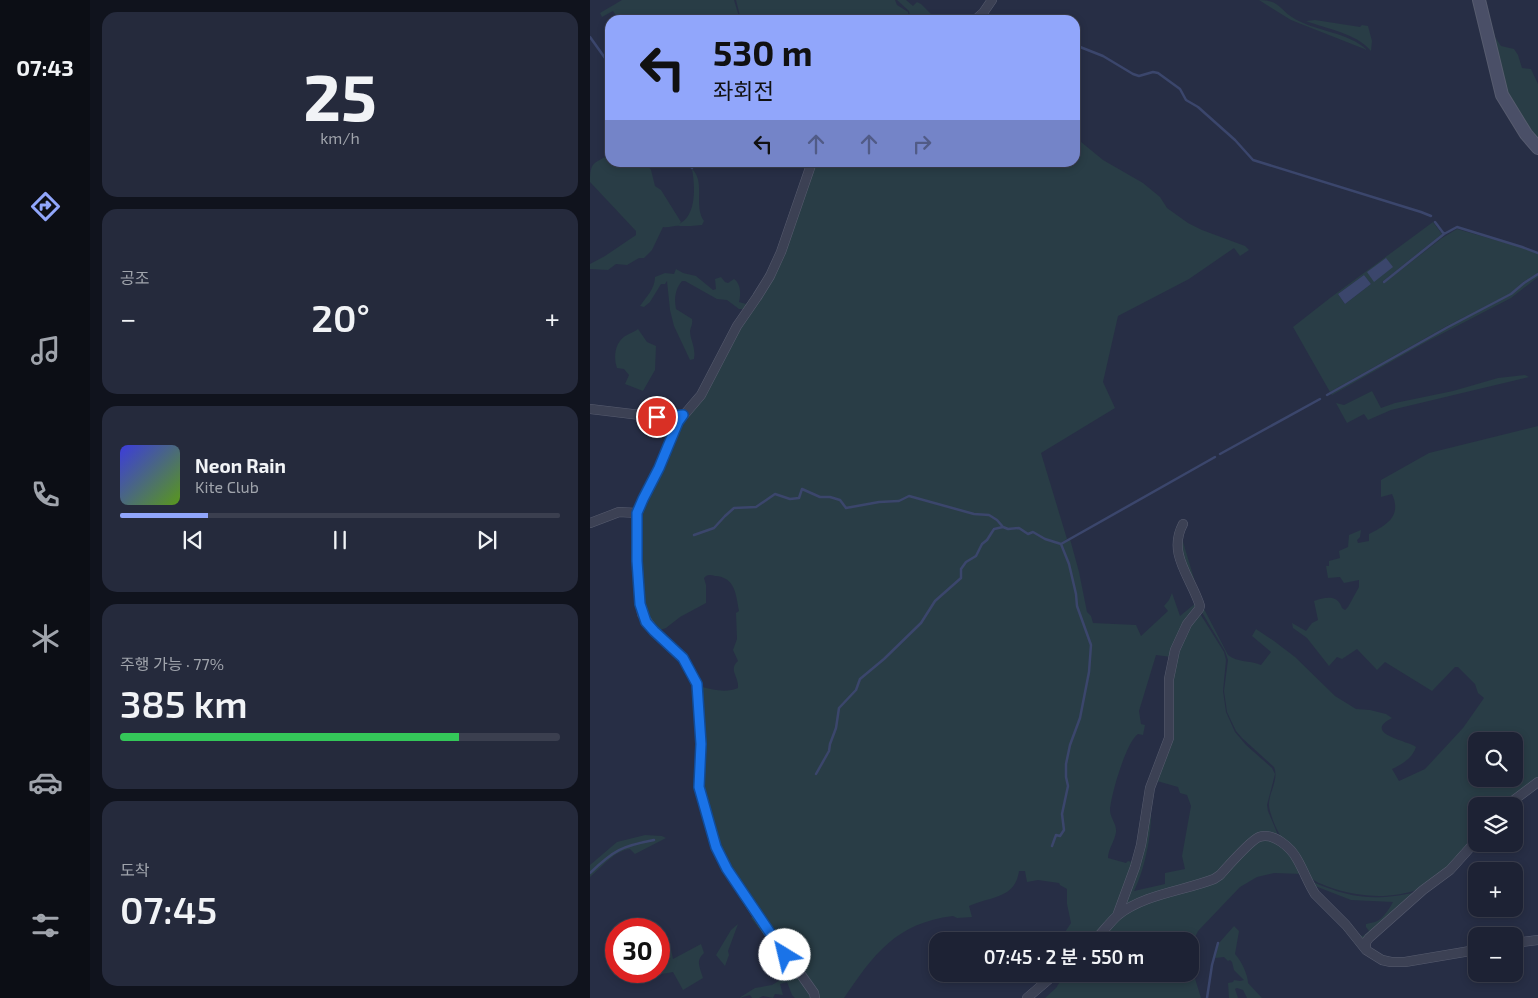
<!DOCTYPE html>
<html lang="ko">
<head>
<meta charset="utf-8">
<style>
	:root { --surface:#1d2234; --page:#252a3c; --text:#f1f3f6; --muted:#a0a4ac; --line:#3b3f4f; --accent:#91a6fb }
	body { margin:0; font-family:"Exo 2","Noto Sans KR",sans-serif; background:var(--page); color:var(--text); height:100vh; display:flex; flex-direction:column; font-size:19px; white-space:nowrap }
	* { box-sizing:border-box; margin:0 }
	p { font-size:16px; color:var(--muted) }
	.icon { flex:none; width:28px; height:28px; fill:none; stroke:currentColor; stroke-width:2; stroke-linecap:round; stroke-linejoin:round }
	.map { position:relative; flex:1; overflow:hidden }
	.panel { display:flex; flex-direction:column; gap:12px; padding:12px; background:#10131d; width:500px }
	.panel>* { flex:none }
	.guide { position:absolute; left:15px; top:15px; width:475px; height:152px; border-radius:15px; box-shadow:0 2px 8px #0003,0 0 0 1px var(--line); background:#91a6fb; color:#111; overflow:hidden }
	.fabs { position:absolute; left:878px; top:732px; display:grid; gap:10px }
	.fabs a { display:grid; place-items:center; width:55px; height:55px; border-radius:10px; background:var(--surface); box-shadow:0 2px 8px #0003,0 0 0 1px var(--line); font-size:25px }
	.speed { position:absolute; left:15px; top:918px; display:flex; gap:10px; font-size:25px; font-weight:700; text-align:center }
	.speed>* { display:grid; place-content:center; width:65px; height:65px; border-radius:50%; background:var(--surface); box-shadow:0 2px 8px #0003,0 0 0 1px var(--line); line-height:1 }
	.speed .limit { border:8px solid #d22; background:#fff; color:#111 }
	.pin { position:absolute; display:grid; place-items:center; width:42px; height:42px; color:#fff; margin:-21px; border:2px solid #fff; border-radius:50%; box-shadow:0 1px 5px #0007 }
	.me { position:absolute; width:55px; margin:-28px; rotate:324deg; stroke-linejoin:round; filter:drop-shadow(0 0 4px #0008) }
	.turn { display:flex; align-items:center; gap:18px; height:105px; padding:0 25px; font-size:22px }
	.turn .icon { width:65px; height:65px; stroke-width:2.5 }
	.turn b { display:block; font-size:35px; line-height:42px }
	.lanes { display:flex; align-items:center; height:48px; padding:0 25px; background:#0003; justify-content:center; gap:25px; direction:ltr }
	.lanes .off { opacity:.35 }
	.big { font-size:38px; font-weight:600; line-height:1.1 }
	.panel .tile { flex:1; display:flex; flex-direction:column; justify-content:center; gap:8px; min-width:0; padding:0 18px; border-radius:15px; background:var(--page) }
	.panel .dial { align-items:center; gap:0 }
	.dial b { font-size:65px; line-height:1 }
	.song { display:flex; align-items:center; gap:15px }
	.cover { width:60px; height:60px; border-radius:8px; background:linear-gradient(135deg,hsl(240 70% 55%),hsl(90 70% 35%)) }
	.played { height:5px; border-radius:2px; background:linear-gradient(90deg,var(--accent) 20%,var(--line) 20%) }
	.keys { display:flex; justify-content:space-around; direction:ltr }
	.heat { display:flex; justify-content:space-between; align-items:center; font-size:28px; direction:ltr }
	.charge { height:8px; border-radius:4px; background:linear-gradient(90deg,#34c759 77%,var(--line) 0) }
	.trip { position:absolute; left:339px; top:932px; width:270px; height:50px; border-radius:15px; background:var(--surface); box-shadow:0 2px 8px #0003,0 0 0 1px var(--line); font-weight:600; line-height:50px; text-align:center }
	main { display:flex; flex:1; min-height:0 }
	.dock { display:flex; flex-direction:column; width:90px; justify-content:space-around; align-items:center; background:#0c0e15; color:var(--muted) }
	.dock .icon { width:35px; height:35px }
	.dock .active { color:var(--accent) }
	.dock b { font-size:22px; color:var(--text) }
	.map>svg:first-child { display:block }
	.green { fill:#293d46; fill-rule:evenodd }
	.water { fill:#3b466c }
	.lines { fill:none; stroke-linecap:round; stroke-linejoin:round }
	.stream { stroke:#3b466c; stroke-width:2.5 }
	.street-casing { stroke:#575c6f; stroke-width:10 }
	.secondary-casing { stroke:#575c6f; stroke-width:14 }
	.street { stroke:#3c4154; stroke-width:9 }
	.secondary { stroke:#4a4f67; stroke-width:12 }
	.route-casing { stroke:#114b97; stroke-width:12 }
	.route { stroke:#1a73e8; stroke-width:9 }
</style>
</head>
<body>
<main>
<nav class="dock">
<b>07:43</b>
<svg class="icon active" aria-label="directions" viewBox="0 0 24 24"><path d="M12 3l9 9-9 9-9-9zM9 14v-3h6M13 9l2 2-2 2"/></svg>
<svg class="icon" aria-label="music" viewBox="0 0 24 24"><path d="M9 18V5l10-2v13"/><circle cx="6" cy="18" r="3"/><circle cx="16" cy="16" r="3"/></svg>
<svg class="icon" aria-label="phone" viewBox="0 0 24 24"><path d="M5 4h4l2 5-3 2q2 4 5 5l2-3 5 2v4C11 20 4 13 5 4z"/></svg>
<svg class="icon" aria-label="climate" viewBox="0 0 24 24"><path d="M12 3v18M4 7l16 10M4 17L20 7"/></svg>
<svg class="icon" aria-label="car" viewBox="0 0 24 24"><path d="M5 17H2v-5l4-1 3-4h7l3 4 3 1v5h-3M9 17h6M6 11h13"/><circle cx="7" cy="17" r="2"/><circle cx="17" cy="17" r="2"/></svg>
<svg class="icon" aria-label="filters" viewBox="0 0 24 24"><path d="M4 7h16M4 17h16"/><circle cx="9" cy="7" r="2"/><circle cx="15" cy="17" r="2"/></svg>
</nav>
<section class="panel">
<div class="tile dial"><b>25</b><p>km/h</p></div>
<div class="tile"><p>공조</p>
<div class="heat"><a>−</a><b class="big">20°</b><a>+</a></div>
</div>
<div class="tile">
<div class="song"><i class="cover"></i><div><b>Neon Rain</b><p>Kite Club</p></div></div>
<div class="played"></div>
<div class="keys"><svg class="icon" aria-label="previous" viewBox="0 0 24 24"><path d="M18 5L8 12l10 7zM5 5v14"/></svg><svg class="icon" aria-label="pause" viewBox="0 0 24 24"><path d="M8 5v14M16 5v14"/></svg><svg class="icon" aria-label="next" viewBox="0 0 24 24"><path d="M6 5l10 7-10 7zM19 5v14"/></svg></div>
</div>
<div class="tile"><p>주행 가능 · 77%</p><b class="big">385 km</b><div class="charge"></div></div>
<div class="tile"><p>도착</p><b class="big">07:45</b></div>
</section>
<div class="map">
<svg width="948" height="998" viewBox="0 0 948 998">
	<rect width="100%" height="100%" fill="#272e45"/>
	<path class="green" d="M32,0H144L150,20H29L23,11L12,17L10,13Z
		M146,0H305L307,5L318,12L319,20H151Z
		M307,0H316L323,6L327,2L331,4L347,20H321L319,11Z
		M669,0C690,0 689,10 705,19C728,32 758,32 777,50L701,20Z
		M895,0L905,37L911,46L924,49L928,55L932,68L941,69L948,84V141L938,130L916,91Z
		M725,20L770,27L772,25L778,26L782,41L781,51C766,33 737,29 716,21Z
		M485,137L513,160L553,183L570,197L577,208L598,223L612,230L655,246L659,250L650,256L644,248L599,279L528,316L513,382L525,408L451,453L477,539L471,543L455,539L443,532L438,533L429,528L418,529L413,527L407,519L400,515L384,514L319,496L309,501L283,502L256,508L250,499L240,496H230L212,489L209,498H200L185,494L166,506L144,508L134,516L124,528L103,535L124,529L135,516L145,509L167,507L185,495L200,499H209L213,490L229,497H240L250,500L256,509L283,503L309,502L319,497L384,514L399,516L407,520L412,527L403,528L397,540L404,529L413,528L418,529L424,528L429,529L438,534L443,533L455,539L471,544L476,553L472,544L480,539L489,572L497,612L501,616L503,623L546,625L551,636L578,611L574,606L579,600L582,593L590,616L607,602L608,605L581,657L566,655L549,711L551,724L555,725L553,735L548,734C536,742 521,795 520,810C520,818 527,824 526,832C525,841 518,849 518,858L536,863L538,861L545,863L524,915L502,941H469L481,923L477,904V889L470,885L469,883L448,880L437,882L435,871H429C425,899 401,896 379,906L382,917L367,918L363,916C306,923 284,954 254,998H227L188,943L127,847L111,787L110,691L94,657C103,665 109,675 112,687C123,690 137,693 148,688C149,676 138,670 148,661L143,650L147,639L146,613L149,611C146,594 145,577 125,576C120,575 118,574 114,578L116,585V603L90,617L76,628L67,631L54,613L48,518L89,423L148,327L169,298L223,163L485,162Z
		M20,154V162L56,163L61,170L65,186L71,190L91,222L89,224C107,216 105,185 102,169C116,182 103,206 114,221L112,225C104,226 98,226 90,226C85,225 79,228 73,227L62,250L54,258H49L37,265L26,264L18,270L0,269V264L15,256L46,235V231L0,182C0,161 4,164 20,154Z
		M217,163H220C202,213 189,266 155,309H149L137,300L127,299L95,281H92C85,289 84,299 86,309L102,319C103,324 101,326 100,331C100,340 106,347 104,359L100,360L84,326L80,310L77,281L75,284H71L60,302L54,307L50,306C56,297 65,289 65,277L75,273L84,274L86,269L93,273L106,276L123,290L126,289L125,279L131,277L135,282L138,283L144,279C151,284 151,294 149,302L156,304L173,281L186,254Z
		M843,222L852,234L792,282L794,283L852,238L867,229L934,248L948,254V273L933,282L920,294L857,326L740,392L703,327L740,298ZM774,275L781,284L755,304L748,294Z
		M948,275V277L921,298L836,342L742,395L741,394L858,327L921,295L934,283Z
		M48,329L57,342L66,346L65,370L53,391L35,384L39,375L34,369L27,368C23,357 25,341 37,335C40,333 44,332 48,329Z
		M935,375L939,377L801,410L778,420L774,414L757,423L746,403L754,405L782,391L791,408L805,403L863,391L908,378Z
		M948,426V780L914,806H886V839C871,856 851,880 829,889C800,900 767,897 739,887C732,884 724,882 719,876C704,862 685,831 680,811C675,796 690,782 684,767L652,738L646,731L637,712L634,691L638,660L635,651L610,609L589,551L590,532L612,605L638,655C648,663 660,660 671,665L681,652L662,636L666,629L684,641L705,657L745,696L766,709L780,710L796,714L802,718C771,734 819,741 826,747C822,759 812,764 802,769L809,781L835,769L873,728L894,698L888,693L885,684L868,667H865L842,691L795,662L787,670L767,649L752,659L747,657L739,666L717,638L703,628L702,623L716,631L722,623L728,620L724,601C735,597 748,594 752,608L755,610L758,607L769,587V580L754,583L750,577L738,578L736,566H739V561L750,558L749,551L758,547L759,535L771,530L770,537L767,540L768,543L779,541V534C797,525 812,516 802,494L791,497V480L839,453ZM886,741H924V779H886Z
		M609,612L634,652L636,660L633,691L636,712L645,732L656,745L682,768L685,774L677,805L678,811L690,840L677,835L629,875L530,912L561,809C562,833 555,869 544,891L575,884V873L595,869L592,856L601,806L597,795L590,793L588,787L567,781L580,740L581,683L595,631Z
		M55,835L72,836L76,838L45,854L40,849C24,851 12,867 0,877V873L18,857L36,846L65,840C38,841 20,854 0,872V865L27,842Z
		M677,837L699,849L712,874L684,873L667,877L650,887L608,931L600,948V941H507L541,909L616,884L662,843Z
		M723,882C762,899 785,901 827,892L774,943L769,935L773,936L779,931L776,927V924C779,923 782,923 785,922C792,920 800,908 803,902L761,900L720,884Z
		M165,914L224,998H205L202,995L197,982L190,984L193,995L185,994L183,998L173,996L169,998H162L160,995L149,998L165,988L182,985L200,974L197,966L161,918Z
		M148,924L138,951L139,955L135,966L126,955L141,930Z
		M644,926L649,931L645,954C651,960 658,975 658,983L672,998H657L653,990L647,988L645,989L648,998H639L638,983L643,982L644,980L650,981L654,980L644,970L642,962L640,960L638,961L634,957L625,958L629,943Z
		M80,944L83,959L111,944L114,953C105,961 110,967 113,978L93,990L83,972L55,977L54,971H69V949Z
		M600,962L611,998H455L466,988L475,974H600Z"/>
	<path class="water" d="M796,258L803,267L784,282L777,272Z
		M774,275L781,284L755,304L748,294Z"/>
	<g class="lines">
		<path class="stream" d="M0,37L20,65
			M485,45L513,56L543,74L549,76L563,72L568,73L590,89L596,100L608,107L645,140L663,160L831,212L841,216
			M97,162L102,168
			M845,222L854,234
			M794,282L854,234L867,227L932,247L948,253
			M737,395L858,327L921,294L934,283L948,274
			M630,454L730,399
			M104,535L124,528L135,516L144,508L166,507L185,494L200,499L209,498L212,489L230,497H240L250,500L256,508L289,502L309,501L319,496L384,514L399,515L407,520L413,527L418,529L429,528L438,534L443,532L455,539L471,544L479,564L486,594L487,606L501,645L499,672L490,718L480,745L476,764V777L478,786L472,814L474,830L470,836L466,835L462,846
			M471,544L625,457
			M226,774L239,751L240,744L246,728L249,708L266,690L270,679L294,659L331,623L345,601L371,578V569L376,562L386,556L392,544L397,540L404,529L413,527
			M0,873C24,850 32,846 64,840
			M617,998L622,965L628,943"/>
		<defs>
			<path id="street" d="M385,20L393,13L402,0
				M222,162L191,252L180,276L167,297L147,326L111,395L88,422L69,469L50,506L46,518L49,595L52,614L64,631L93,658L107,684L111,744L109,787L126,847L137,869L186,944L212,976L224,993L225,998
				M0,409L67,417L93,415
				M0,523L29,512L47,513
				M916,806L948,782
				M527,916L545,867L551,845L560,788L579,738V679L585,650L597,624L609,609L610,606C601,577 577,554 593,524
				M504,941C512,933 520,922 528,915C555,894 593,891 624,879L630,875C638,866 660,841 669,837C684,832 701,848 707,859C714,871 718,883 725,894L756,925L776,950L792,960L801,962H815L886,950
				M924,943L948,940
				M776,950V942L779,938L833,890L860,870L886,841
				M437,998L465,974"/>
			<path id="secondary" d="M889,0L912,95L936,134L948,148"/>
		</defs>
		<use href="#street" class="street-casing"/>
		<use href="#secondary" class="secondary-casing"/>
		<use href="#street" class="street"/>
		<use href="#secondary" class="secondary"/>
	</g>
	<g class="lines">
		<defs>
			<path id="route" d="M67,417L93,415L88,422L69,468L53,499L47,513V561L50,604L56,622L64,631L93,658L107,684L111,744L109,787L126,847L137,869L195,955"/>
		</defs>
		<use href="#route" class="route-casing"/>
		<use href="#route" class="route"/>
	</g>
</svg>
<div class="fabs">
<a><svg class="icon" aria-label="search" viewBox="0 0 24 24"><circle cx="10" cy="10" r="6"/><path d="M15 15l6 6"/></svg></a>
<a><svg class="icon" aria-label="layers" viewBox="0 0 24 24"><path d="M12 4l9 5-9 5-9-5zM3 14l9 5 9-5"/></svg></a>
<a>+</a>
<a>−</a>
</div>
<div class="speed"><div class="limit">30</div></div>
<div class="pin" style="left:67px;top:417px;background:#d93025"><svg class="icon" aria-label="arrive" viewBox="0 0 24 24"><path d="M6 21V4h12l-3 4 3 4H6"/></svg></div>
<svg class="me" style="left:195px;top:955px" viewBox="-20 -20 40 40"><circle r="19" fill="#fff"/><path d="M0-13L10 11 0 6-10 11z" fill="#1a73e8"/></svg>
<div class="trip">07:45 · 2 분 · 550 m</div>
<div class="guide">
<div class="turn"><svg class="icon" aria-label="left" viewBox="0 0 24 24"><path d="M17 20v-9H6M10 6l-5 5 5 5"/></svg><div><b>530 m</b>좌회전</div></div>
<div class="lanes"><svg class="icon" aria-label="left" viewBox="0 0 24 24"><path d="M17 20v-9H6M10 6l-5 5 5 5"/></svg><svg class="icon off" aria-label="ahead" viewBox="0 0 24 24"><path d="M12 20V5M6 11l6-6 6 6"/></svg><svg class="icon off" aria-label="ahead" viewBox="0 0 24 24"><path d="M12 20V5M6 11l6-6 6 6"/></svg><svg class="icon off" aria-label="right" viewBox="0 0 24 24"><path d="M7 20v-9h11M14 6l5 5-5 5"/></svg></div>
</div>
</div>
</main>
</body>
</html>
